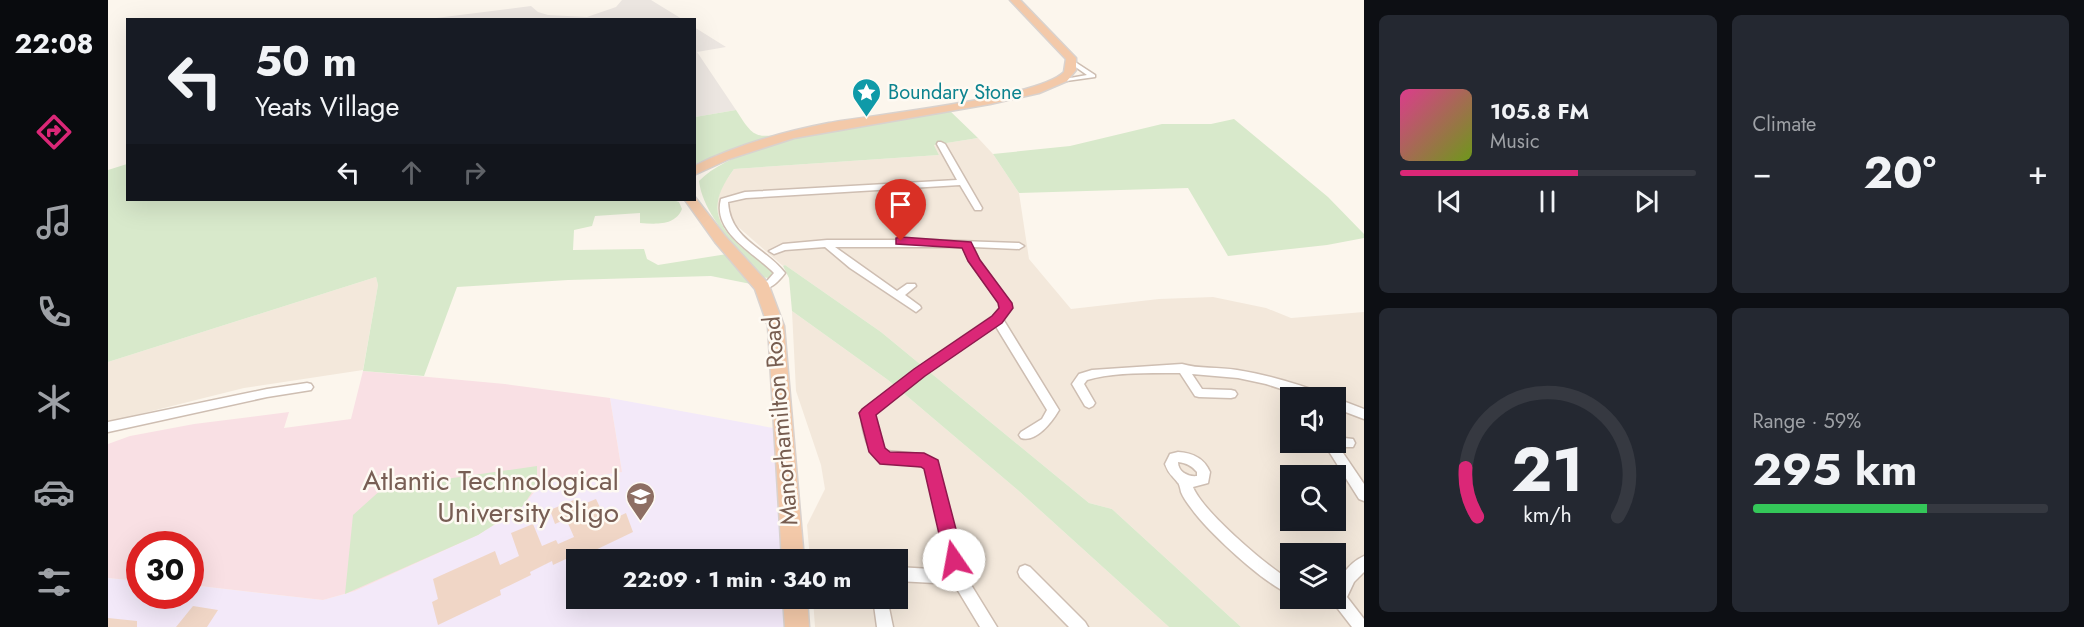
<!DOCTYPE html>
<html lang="en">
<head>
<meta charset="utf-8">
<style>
	:root { --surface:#171b24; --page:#242831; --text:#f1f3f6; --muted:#9ea1a6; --line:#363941; --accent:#db2777 }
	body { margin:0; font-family:Jost,sans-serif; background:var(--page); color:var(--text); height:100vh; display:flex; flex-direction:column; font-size:22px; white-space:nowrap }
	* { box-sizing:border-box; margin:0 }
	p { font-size:20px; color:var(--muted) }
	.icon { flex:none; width:33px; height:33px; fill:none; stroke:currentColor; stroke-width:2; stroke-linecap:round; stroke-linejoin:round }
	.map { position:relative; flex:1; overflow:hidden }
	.sheet { display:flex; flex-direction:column; gap:15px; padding:15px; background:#0d0f14; width:720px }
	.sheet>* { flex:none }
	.hud { position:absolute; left:18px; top:18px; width:570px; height:183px; border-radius:0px; box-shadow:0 6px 24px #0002; background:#171b24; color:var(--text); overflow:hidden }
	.tools { position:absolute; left:1172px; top:387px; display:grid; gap:12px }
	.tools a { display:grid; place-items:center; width:66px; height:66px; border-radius:0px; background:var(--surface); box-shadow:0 6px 24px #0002; font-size:30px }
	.speed { position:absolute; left:18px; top:531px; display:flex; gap:12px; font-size:30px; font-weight:700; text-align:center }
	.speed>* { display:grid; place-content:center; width:78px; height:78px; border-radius:50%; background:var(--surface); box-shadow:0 6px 24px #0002; line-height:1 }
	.speed .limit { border:9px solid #d22; background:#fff; color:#111 }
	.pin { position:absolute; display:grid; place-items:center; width:51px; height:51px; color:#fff; margin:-62px -26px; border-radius:50% 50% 50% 0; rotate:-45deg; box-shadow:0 0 6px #0007 }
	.pin .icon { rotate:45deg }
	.me { position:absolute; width:66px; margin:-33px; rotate:348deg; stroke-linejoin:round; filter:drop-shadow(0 0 4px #0008) }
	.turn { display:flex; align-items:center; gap:21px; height:126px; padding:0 30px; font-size:27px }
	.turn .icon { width:78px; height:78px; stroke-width:2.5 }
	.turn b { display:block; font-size:42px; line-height:51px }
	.lanes { display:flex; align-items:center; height:57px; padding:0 30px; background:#0003; justify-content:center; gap:30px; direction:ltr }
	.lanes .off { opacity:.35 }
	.big { font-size:45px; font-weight:700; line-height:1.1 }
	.sheet .card { flex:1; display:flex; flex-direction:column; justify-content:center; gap:9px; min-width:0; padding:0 21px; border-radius:9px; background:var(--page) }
	.sheet .dial { align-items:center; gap:0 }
	.dial svg { height:156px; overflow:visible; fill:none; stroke:var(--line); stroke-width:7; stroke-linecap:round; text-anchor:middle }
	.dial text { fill:var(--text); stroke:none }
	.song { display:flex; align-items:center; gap:18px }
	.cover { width:72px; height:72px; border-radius:9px; background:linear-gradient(135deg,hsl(330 70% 55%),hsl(80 70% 35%)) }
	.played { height:6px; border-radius:3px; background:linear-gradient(90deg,var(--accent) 60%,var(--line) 60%) }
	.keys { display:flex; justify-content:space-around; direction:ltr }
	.heat { display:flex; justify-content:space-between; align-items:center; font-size:33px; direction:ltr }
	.charge { height:9px; border-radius:4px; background:linear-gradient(90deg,#34c759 59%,var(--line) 0) }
	.sheet .tiles { flex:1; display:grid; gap:15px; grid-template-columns:repeat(2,1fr) }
	.trip { position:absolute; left:458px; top:549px; width:342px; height:60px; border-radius:0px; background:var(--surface); box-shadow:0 6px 24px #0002; font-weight:700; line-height:60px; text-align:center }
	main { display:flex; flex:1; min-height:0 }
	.tab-bar { display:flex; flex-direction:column; width:108px; justify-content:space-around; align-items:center; background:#090b0e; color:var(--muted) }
	.tab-bar .icon { width:42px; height:42px }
	.tab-bar .on { color:var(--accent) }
	.tab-bar b { font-size:27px; color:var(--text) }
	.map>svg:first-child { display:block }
	.residential { fill:#f3e8db; fill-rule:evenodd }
	.industrial { fill:#ece6e1 }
	.education { fill:#f3e9f9 }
	.medical { fill:#f9e0e4 }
	.green { fill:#d8e9cb }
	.building { fill:#f0d6c6 }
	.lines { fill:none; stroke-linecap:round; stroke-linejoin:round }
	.minor-casing { stroke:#cebeb2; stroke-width:3 }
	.trunk-casing { stroke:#d9d2ce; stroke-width:3 }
	.minor { fill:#fff; fill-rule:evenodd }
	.trunk { fill:#f3c9a9; fill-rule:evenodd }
	.route { fill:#db2777; stroke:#8e194d; stroke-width:1.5 }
	.labels { text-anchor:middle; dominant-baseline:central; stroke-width:5; stroke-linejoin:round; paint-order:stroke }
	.far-culture-label { font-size:20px; fill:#0d838f; stroke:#fefaf3; text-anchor:start }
	.street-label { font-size:24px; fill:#775d50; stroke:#fefaf3 }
	.near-education-label { font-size:28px; fill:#785e54; stroke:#fefaf3; text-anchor:end }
</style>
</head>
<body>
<main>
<nav class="tab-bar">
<b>22:08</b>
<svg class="icon on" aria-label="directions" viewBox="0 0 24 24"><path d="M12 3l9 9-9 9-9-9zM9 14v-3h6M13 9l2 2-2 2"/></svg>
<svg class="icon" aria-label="music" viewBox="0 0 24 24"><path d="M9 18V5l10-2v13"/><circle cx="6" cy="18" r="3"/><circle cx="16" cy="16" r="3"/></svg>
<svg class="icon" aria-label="phone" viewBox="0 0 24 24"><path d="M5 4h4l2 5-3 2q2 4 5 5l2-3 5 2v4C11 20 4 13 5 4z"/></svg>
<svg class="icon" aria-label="climate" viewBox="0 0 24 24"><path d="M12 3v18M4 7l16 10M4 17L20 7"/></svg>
<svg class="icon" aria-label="car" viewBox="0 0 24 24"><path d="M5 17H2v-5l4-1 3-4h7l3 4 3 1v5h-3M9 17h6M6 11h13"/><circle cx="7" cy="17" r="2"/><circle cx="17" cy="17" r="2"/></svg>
<svg class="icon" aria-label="filters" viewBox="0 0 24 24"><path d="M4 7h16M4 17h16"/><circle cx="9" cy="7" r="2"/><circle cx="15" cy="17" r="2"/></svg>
</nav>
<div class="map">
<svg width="1256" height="627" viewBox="0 0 1256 627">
	<rect width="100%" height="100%" fill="#fcf6ed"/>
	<path class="residential" d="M870,138L885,154L911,193L921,259L963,309L1051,299L1105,297L1158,308L1183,318L1256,312V627H1133L1004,509L981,503L773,332L677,265L675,266L629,226L616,228L611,221L609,203L613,188L626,169L831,155L826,145ZM1182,398H1227V442H1182ZM1182,476H1227V520H1182ZM1182,554H1227V598H1182Z
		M268,277L270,285L255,370L136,388L0,422V362Z
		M684,311L780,380L912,492L1061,627H707L705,599L789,598V560L702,559L699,525L717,489L713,465L688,391Z"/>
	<path class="industrial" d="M514,0H543L574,19H320L423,6L430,12L440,15L479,17L508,7Z
		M586,27L618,47L589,52L628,110L587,117Z"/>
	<path class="education" d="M502,398L665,428L675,559L468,560V598L677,599L678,627H0V578L31,581L32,596H82L83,585L215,600L247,591L370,535L414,507L433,484L514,472Z"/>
	<path class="medical" d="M255,371L397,384L502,398L514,472L433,484L414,507L370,535L247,591L215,600L83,585L82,544H32L31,581L0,578V444L22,436L86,424L181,412L176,428L243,419Z"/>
	<path class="green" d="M628,110C647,140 647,137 680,134L632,146L587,164V117Z
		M841,110L870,138L826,145L831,155L626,169C601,203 604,223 637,250C648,258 658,264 666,275L661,278L653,277C631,251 595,215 591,181C633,137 778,120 841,110Z
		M1126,119L1220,197L1256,234V238L1219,245L1120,256L1080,188L911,193L885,154L962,146L1054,124H1103Z
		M19,164L20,200H565L571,202L574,209C567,226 548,224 532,223V213L487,216L484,226L466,230L465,250L536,249L539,259L550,265L619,254L643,284L603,276L460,280L349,287L316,376L255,371L270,285L268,277L0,362V170Z
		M677,265L773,332L981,503L1004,509L1133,627H1061L912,492L780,380L684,311L681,278L675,266Z
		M429,466V485L414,507L370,535L237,594L245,515L275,488Z"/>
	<path class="building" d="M468,499L471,506L488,499L499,522L518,513L525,532L477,555L475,551L445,565L444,561L422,572L423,575L392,590L393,595L330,625L324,602L330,599L325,579L387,551L392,565L411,556L403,533L425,524L434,546L448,540L450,544L466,537L458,519L447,524L442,510Z
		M85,606L110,610L99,627H68Z
		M0,618L29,621V627H0Z"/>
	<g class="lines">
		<defs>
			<path id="minor" d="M964,60L987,75V77L951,82V80L979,75L962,63V61Z
				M830,142H833L837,144L874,208L873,210H867L852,185L638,198L620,202C622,240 657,247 677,273C670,282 662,291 650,289L649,287L659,281L666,273C647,253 604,233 613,199L637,192L849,180L829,144Z
				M719,240H822L911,243L916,246L911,249L865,247L871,260L902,303L903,308L895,319L951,410C944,422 928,443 913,438L911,435L913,432L934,419L939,410L887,325L830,365L765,415C768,428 769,441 778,451L812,454L829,461L857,575L889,627H872L846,584L789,581V567L841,570L818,468C791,456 765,474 756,433C754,425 752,416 755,410L822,359L885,316L893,307L892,304L861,261L855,247H727L789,291L799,284H807L808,286L797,295L812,306L813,308L808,312L742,268L717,247L677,250L666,254L661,251L675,244Z
				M1074,364C1090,369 1112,367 1129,370C1160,375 1190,384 1219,395L1221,398H1201L1158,384L1130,378L1084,374L1094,389L1123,390L1127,391L1129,394L1127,397L1123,398L1091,397L1087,396L1072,373C1045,373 1004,372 979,380L976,384L987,403L985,406L981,408L977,406L964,384L971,374L984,370Z
				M199,383L203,384L205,387L203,390L159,397L0,432V422L159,389Z
				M1227,398L1256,409V419L1227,408Z
				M1227,437L1245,439L1247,443L1245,447H1231L1256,484V501L1251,499L1215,442H1227Z
				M1070,452C1085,453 1096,458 1102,472L1100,483L1085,487C1095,512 1158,565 1182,580V594C1156,584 1099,531 1083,508C1079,503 1075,497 1073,492C1073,491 1071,483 1070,483C1064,475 1061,475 1057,464L1062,454ZM1070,462C1079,463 1084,466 1089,472V476C1080,477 1070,472 1070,462Z
				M1256,556V572L1246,582L1239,597L1256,619V627H1244L1227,605H1211L1206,603L1204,598H1227C1227,582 1240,563 1256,556Z
				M917,565L922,567L977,622L980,627H961L912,577L910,572L912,567Z
				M765,598H779L785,627H769Z"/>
			<path id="trunk" d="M902,0H912L968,58V70L959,81L931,93L882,104L686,138L621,159L586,175V166C629,145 674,132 721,123C765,115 931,98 956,72L958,59Z
				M586,196L617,236L660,283L676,326L696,560H674L660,326L647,289L607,242L577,200H586Z
				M675,598H699L701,627H677Z"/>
		</defs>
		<use href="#minor" class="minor-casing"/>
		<use href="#trunk" class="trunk-casing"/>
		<use href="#minor" class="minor"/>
		<use href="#trunk" class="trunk"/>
	</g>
	<path class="route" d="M793,237L863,242L872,260L904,303L905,308L894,323L817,376L768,415L777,448L782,452L816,453L830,460L856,560L853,566L846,568L840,566L837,560L816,469L813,467L772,464L761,452L751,413L754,409L806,369L884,316L891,308L890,303L860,261L854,248L788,244V238Z"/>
	<defs>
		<symbol id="sight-pin" viewBox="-11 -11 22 30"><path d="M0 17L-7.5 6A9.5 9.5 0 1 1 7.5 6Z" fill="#0f9aa8" stroke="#fefaf3"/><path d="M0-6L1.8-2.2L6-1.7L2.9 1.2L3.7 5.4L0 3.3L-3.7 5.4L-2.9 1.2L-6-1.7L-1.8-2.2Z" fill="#fff"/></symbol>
		<symbol id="university-pin" viewBox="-11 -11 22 30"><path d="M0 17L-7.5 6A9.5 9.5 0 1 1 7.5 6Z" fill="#8d6e63" stroke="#fefaf3"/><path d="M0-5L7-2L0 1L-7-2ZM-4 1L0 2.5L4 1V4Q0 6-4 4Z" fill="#fff"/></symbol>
	</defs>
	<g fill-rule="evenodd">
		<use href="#sight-pin" x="742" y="76" width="33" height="45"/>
		<use href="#university-pin" x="516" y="480" width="33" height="45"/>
	</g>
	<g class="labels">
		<g class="far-culture-label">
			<text x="780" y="92">Boundary Stone</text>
		</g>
		<g class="street-label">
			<text transform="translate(672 421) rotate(-95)">Manorhamilton Road</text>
		</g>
		<g class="near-education-label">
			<text x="511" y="480">Atlantic Technological<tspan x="511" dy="32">University Sligo</tspan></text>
		</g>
	</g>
</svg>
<div class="tools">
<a><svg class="icon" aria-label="sound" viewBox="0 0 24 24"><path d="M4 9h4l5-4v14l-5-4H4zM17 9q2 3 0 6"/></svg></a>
<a><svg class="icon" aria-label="search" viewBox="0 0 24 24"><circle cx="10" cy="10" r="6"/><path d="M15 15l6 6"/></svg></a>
<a><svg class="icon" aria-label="layers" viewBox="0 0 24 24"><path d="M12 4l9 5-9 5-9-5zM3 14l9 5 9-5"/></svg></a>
</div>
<div class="speed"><div class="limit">30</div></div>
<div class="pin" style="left:793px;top:241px;background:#d93025"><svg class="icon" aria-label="arrive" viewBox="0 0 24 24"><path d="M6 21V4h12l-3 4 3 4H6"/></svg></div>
<svg class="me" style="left:846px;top:560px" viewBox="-20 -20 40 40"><circle r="19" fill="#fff"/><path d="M0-13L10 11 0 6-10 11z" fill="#db2777"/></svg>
<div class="trip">22:09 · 1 min · 340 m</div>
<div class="hud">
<div class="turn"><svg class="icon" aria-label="left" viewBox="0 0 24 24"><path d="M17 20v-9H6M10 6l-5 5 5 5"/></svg><div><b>50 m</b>Yeats Village</div></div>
<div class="lanes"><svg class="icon" aria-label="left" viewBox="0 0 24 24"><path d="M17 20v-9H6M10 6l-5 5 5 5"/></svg><svg class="icon off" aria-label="ahead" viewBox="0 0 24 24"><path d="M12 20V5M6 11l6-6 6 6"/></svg><svg class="icon off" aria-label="right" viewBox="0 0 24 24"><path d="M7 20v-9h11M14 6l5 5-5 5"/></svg></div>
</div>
</div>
<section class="sheet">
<div class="tiles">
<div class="card">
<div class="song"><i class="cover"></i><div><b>105.8 FM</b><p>Music</p></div></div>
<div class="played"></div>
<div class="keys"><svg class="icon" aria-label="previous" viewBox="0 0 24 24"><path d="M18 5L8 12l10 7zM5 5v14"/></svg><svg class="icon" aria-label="pause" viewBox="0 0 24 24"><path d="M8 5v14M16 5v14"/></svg><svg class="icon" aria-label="next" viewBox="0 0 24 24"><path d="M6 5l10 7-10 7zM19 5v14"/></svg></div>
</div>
<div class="card"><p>Climate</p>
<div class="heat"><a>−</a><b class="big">20°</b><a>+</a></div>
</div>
<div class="card dial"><svg viewBox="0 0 100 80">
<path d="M14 69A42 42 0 1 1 86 69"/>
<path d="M14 69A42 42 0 0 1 8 44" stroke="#db2777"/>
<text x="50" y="56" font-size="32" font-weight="700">21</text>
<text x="50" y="72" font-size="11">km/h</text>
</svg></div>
<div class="card"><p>Range · 59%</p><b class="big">295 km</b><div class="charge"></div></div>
</div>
</section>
</main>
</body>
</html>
